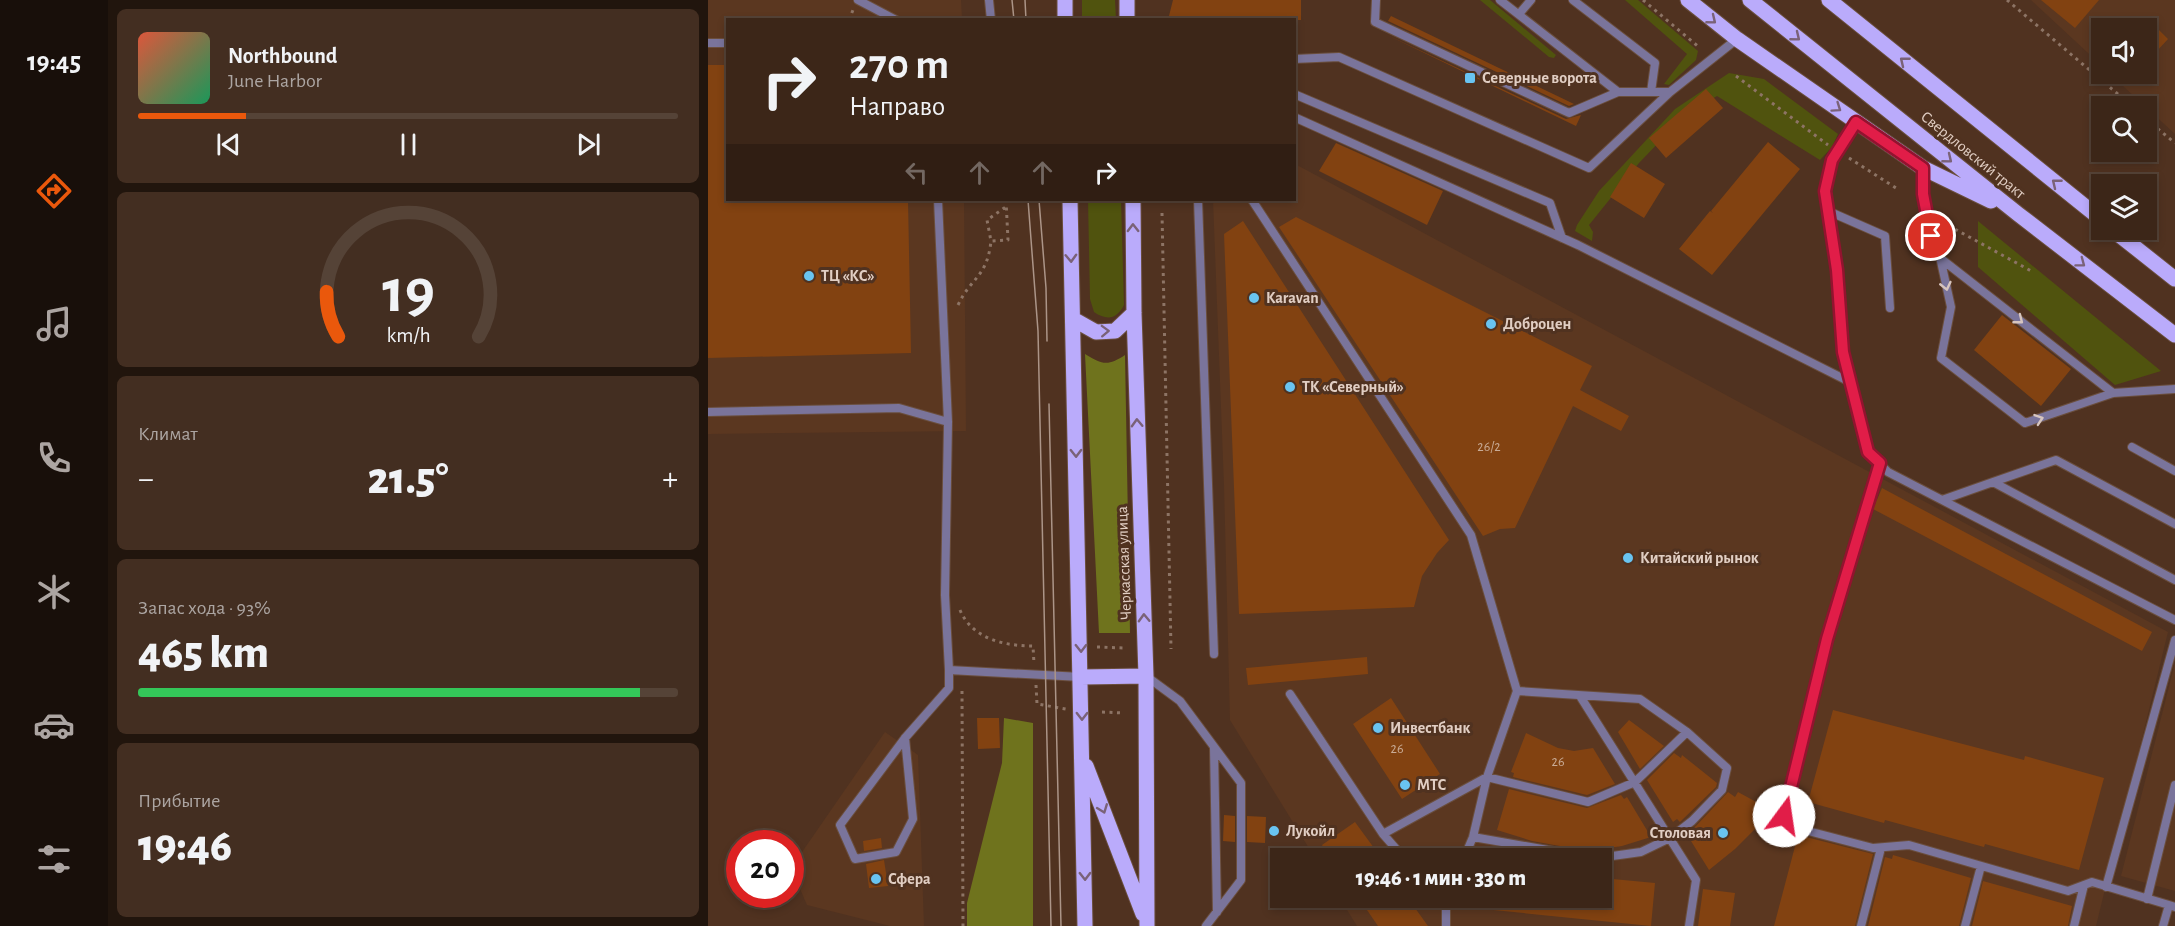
<!DOCTYPE html>
<html lang="ru">
<head>
<meta charset="utf-8">
<style>
	:root { --surface:#3c2618; --page:#432e21; --text:#f1f3f6; --muted:#aca5a2; --line:#554337; --accent:#ea580c }
	body { margin:0; font-family:"Alegreya Sans",sans-serif; background:var(--page); color:var(--text); height:100vh; display:flex; flex-direction:column; font-size:22px; white-space:nowrap }
	* { box-sizing:border-box; margin:0 }
	p { font-size:20px; color:var(--muted) }
	.icon { flex:none; width:33px; height:33px; fill:none; stroke:currentColor; stroke-width:2; stroke-linecap:round; stroke-linejoin:round }
	.map { position:relative; flex:1; overflow:hidden }
	.side { display:flex; flex-direction:column; gap:9px; padding:9px; background:#21150d; width:600px }
	.side>* { flex:none }
	.hud { position:absolute; left:18px; top:18px; width:570px; height:183px; border-radius:0px; box-shadow:0 3px 9px #0003,0 0 0 2px var(--line); background:#3c2618; color:var(--text); overflow:hidden }
	.controls { position:absolute; left:1383px; top:18px; display:grid; gap:12px }
	.controls a { display:grid; place-items:center; width:66px; height:66px; border-radius:0px; background:var(--surface); box-shadow:0 3px 9px #0003,0 0 0 2px var(--line); font-size:30px }
	.speed { position:absolute; left:18px; top:830px; display:flex; gap:12px; font-size:30px; font-weight:700; text-align:center }
	.speed>* { display:grid; place-content:center; width:78px; height:78px; border-radius:50%; background:var(--surface); box-shadow:0 3px 9px #0003,0 0 0 2px var(--line); line-height:1 }
	.speed .limit { border:9px solid #d22; background:#fff; color:#111 }
	.pin { position:absolute; display:grid; place-items:center; width:51px; height:51px; color:#fff; margin:-26px; border:3px solid #fff; border-radius:50%; box-shadow:0 2px 6px #0007 }
	.me { position:absolute; width:66px; margin:-33px; rotate:14deg; stroke-linejoin:round; filter:drop-shadow(0 0 4px #0008) }
	.turn { display:flex; align-items:center; gap:21px; height:126px; padding:0 24px; font-size:27px }
	.turn .icon { width:78px; height:78px; stroke-width:2.5 }
	.turn b { display:block; font-size:42px; line-height:51px }
	.lanes { display:flex; align-items:center; height:57px; padding:0 24px; background:#0003; justify-content:center; gap:30px; direction:ltr }
	.lanes .off { opacity:.35 }
	.big { font-size:45px; font-weight:800; line-height:1.1 }
	.side .widget { flex:1; display:flex; flex-direction:column; justify-content:center; gap:9px; min-width:0; padding:0 21px; border-radius:9px; background:var(--page) }
	.side .dial { align-items:center; gap:0 }
	.dial svg { height:156px; overflow:visible; fill:none; stroke:var(--line); stroke-width:7; stroke-linecap:round; text-anchor:middle }
	.dial text { fill:var(--text); stroke:none }
	.song { display:flex; align-items:center; gap:18px }
	.cover { width:72px; height:72px; border-radius:9px; background:linear-gradient(135deg,hsl(10 70% 55%),hsl(150 70% 35%)) }
	.played { height:6px; border-radius:3px; background:linear-gradient(90deg,var(--accent) 20%,var(--line) 20%) }
	.keys { display:flex; justify-content:space-around; direction:ltr }
	.heat { display:flex; justify-content:space-between; align-items:center; font-size:33px; direction:ltr }
	.charge { height:9px; border-radius:4px; background:linear-gradient(90deg,#34c759 93%,var(--line) 0) }
	.trip { position:absolute; left:562px; top:848px; width:342px; height:60px; border-radius:0px; background:var(--surface); box-shadow:0 3px 9px #0003,0 0 0 2px var(--line); font-weight:800; line-height:60px; text-align:center }
	main { display:flex; flex:1; min-height:0 }
	.tab-bar { display:flex; flex-direction:column; width:108px; justify-content:space-around; align-items:center; background:#180f0a; color:var(--muted) }
	.tab-bar .icon { width:42px; height:42px }
	.tab-bar .active { color:var(--accent) }
	.tab-bar b { font-size:27px; color:var(--text) }
	.map>svg:first-child { display:block }
	.built { fill:#5b3720 }
	.green { fill:#50530e }
	.forest { fill:#6f731d }
	.building { fill:#824211 }
	.lines { fill:none; stroke-linecap:round; stroke-linejoin:round }
	.lane-casing { stroke:#6a4e3d; stroke-width:10 }
	.primary-casing { stroke:#6a4e3d; stroke-width:17 }
	.path { stroke:#8d7465; stroke-width:3; stroke-dasharray:3 4.5; stroke-linecap:butt }
	.lane { stroke:#7a749b; stroke-width:8 }
	.primary { stroke:#baabfb; stroke-width:15 }
	.tram { stroke:#ac9588; stroke-width:1.5 }
	.oneway { stroke:#7a6278 }
	.oneway2 { stroke:#d7c5bf }
	.route-casing { stroke:#92132f; stroke-width:15 }
	.route { stroke:#e11d48; stroke-width:10 }
	.poi-dot { fill:#69c4f1; stroke:#503220; stroke-width:2 }
	.labels { text-anchor:middle; dominant-baseline:central; stroke-width:6; stroke-linejoin:round; paint-order:stroke }
	.number-label { font-size:14px; fill:#c9ab96 }
	.poi-label { font-size:16px; font-weight:bold; fill:#e1cec3; stroke:#503220; text-anchor:start }
	.street-label { font-size:16px; fill:#e1cec3; stroke:#503220 }
</style>
</head>
<body>
<main>
<nav class="tab-bar">
<b>19:45</b>
<svg class="icon active" aria-label="directions" viewBox="0 0 24 24"><path d="M12 3l9 9-9 9-9-9zM9 14v-3h6M13 9l2 2-2 2"/></svg>
<svg class="icon" aria-label="music" viewBox="0 0 24 24"><path d="M9 18V5l10-2v13"/><circle cx="6" cy="18" r="3"/><circle cx="16" cy="16" r="3"/></svg>
<svg class="icon" aria-label="phone" viewBox="0 0 24 24"><path d="M5 4h4l2 5-3 2q2 4 5 5l2-3 5 2v4C11 20 4 13 5 4z"/></svg>
<svg class="icon" aria-label="climate" viewBox="0 0 24 24"><path d="M12 3v18M4 7l16 10M4 17L20 7"/></svg>
<svg class="icon" aria-label="car" viewBox="0 0 24 24"><path d="M5 17H2v-5l4-1 3-4h7l3 4 3 1v5h-3M9 17h6M6 11h13"/><circle cx="7" cy="17" r="2"/><circle cx="17" cy="17" r="2"/></svg>
<svg class="icon" aria-label="filters" viewBox="0 0 24 24"><path d="M4 7h16M4 17h16"/><circle cx="9" cy="7" r="2"/><circle cx="15" cy="17" r="2"/></svg>
</nav>
<section class="side">
<div class="widget">
<div class="song"><i class="cover"></i><div><b>Northbound</b><p>June Harbor</p></div></div>
<div class="played"></div>
<div class="keys"><svg class="icon" aria-label="previous" viewBox="0 0 24 24"><path d="M18 5L8 12l10 7zM5 5v14"/></svg><svg class="icon" aria-label="pause" viewBox="0 0 24 24"><path d="M8 5v14M16 5v14"/></svg><svg class="icon" aria-label="next" viewBox="0 0 24 24"><path d="M6 5l10 7-10 7zM19 5v14"/></svg></div>
</div>
<div class="widget dial"><svg viewBox="0 0 100 80">
<path d="M14 69A42 42 0 1 1 86 69"/>
<path d="M14 69A42 42 0 0 1 8 46" stroke="#ea580c"/>
<text x="50" y="56" font-size="32" font-weight="700">19</text>
<text x="50" y="72" font-size="11">km/h</text>
</svg></div>
<div class="widget"><p>Климат</p>
<div class="heat"><a>−</a><b class="big">21.5°</b><a>+</a></div>
</div>
<div class="widget"><p>Запас хода · 93%</p><b class="big">465 km</b><div class="charge"></div></div>
<div class="widget"><p>Прибытие</p><b class="big">19:46</b></div>
</section>
<div class="map">
<svg width="1467" height="926" viewBox="0 0 1467 926">
	<rect width="100%" height="100%" fill="#503220"/>
	<path class="built" d="M0,0H253L254,19L20,20V200H256L258,431L0,434Z
		M1323,0H1467V134L1402,74H1438V28H1394L1393,65Z
		M587,164L1460,632L1388,926H649L631,897H894V858H607L522,720L516,485L505,200H586Z
		M1467,663V891L1413,876Z
		M177,732L210,755L216,926H182L99,905L83,868Z"/>
	<path class="green" d="M374,0H407L408,19H374Z
		M772,0H782L848,55L846,58L841,57Z
		M917,0H930L990,51L988,60L961,85L956,84L979,54Z
		M1021,73L1056,79L1130,134L1124,147L1112,160L1009,96L977,115L931,163L881,225L885,232L884,241L867,231L869,225L891,191L967,109Z
		M380,200H413L416,305C409,319 399,321 386,312L382,299Z
		M1270,221L1453,371L1407,385L1270,267Z"/>
	<path class="forest" d="M377,354C394,364 399,367 417,355L422,633H391Z
		M296,718L325,723V926H259V903L294,763Z"/>
	<path class="building" d="M465,0H593V20H474L461,16Z
		M1333,0H1391L1367,28Z
		M683,16L866,104L861,106L680,21Z
		M1448,27L1460,39L1448,52L1438,43V37Z
		M675,33L858,119L873,115L868,126Z
		M0,65H20V200H200L203,353L0,358Z
		M998,89L1015,108L958,158L941,138Z
		M1060,142L1092,169L1004,275L971,249L1002,211L1005,213L1003,211Z
		M628,143L735,191L719,225L611,171Z
		M923,163L957,184L936,218L902,197Z
		M588,217L884,366L872,390L921,416L913,431L865,406L807,528L792,529L775,536L571,227Z
		M535,221L741,540L729,553L714,576L706,607L531,614L516,234Z
		M1294,315L1363,369L1333,406L1266,350Z
		M1174,488L1444,632L1434,651L1165,509Z
		M659,657L660,674L540,685L538,668Z
		M683,698L732,774L694,799L645,724Z
		M1125,710L1316,760L1317,756L1396,778L1371,870L1277,844L1276,847L1177,820L1176,823L1100,802Z
		M269,718H291L292,748L270,749Z
		M921,720L956,746L932,769L910,732Z
		M818,733L850,748L866,751L885,748L907,784L879,795L805,777L806,773L803,772Z
		M966,753L973,758L974,755L1009,783L1008,787L972,822L969,819L965,822L939,780Z
		M801,789L879,808L913,795L916,799L919,797L943,837L914,846L880,851L824,841L789,830Z
		M1020,792L1027,797L1030,792L1061,809L1047,829L1027,849L1001,870L978,833L988,826Z
		M516,815L527,816V842L515,841Z
		M539,816L558,817L557,843L539,842Z
		M647,822L666,848L651,858H623L614,845Z
		M1090,835L1165,854L1147,926H1066Z
		M173,838L174,848L156,851L155,841Z
		M1185,855L1263,878L1251,926H1160L1177,857L1184,859Z
		M176,860L180,886L161,888L158,864Z
		M894,878L947,883L943,926L755,907V897H894Z
		M1275,881L1364,906L1360,926H1264Z
		M995,889L1027,893L1022,926H990Z
		M650,897H681L690,909L702,901L720,926H670Z"/>
	<g class="lines">
		<defs>
			<path id="lane" d="M150,0L188,20
				M281,0L283,20
				M668,0L667,22L861,113L910,92H962L1029,39
				M792,0L910,92
				M865,0L947,63L943,92
				M811,14L823,0
				M0,43H20
				M586,59L631,57L881,168L962,92
				M586,94L842,203L854,238
				M586,117L870,245L1142,382
				M1148,122L1124,160L1117,191L1129,270L1135,352L1142,382L1160,452L1180,472L1234,500L1285,482
				M1215,168V194L1223,236L1232,257L1243,307L1233,358L1317,423L1405,393L1467,389
				M230,200L240,422L237,595L241,670L373,677
				M490,200L506,654
				M544,200L763,535L809,691L779,777L765,837L756,858
				M1120,211L1177,236L1182,308
				M1232,258L1405,393
				M0,412L191,408L240,422
				M1424,447L1467,471
				M1172,463L1119,639L1076,817L1081,826L1165,848L1201,845L1360,891L1384,882L1461,905
				M1234,500L1467,620
				M1467,524L1348,460L1285,482L1467,580
				M438,676L472,701L533,783V880L498,926
				M809,691L932,699L979,732L1019,768L1014,790L984,821L962,838L933,852L890,858
				M582,694L675,834L696,858
				M872,696L988,880L981,926
				M197,738L205,819L188,852L147,859L132,825L197,738L241,688V670
				M506,748L509,912
				M675,834L779,777L880,802L927,782L979,732
				M765,837L886,858
				M1398,887L1467,640
				M731,897L738,904V926
				M1439,899L1467,785
				M1153,926L1173,848
				M1257,926L1273,866
				M1366,926L1376,885
				M1455,926L1461,905L1467,907"/>
			<path id="primary" d="M357,0V20
				M419,0V20
				M980,0L1029,39L1215,168L1283,201
				M1042,0L1310,214L1467,335
				M1121,0L1394,220
				M362,200L377,926
				M425,200L426,313L438,676L439,926
				M1405,230L1467,279
				M365,319L388,332L407,331L426,313
				M373,677L438,676
				M378,766L435,914"/>
		</defs>
		<use href="#lane" class="lane-casing"/>
		<use href="#primary" class="primary-casing"/>
		<path class="path" d="M935,0L992,48
			M1299,0L1424,106
			M141,20L145,10
			M1028,76L1120,145
			M1438,119L1467,143
			M1141,158L1188,188
			M298,200L300,240L283,241L279,220L299,206
			M454,213L463,649
			M1234,222L1325,272
			M250,305C263,277 279,278 283,241
			M252,610C264,639 297,646 325,646L326,664
			M389,647L417,648
			M328,685L329,704L358,709
			M254,691L255,926
			M394,712L415,713"/>
		<use href="#lane" class="lane"/>
		<use href="#primary" class="primary"/>
		<path class="tram" d="M304,0L306,20
			M317,0L318,20
			M320,200L330,331L343,926
			M331,200L338,288L339,341
			M341,404L353,926"/>
	</g>
	<defs><path id="oneway-chevron" d="M-2-3.5L2.5 0L-2 3.5" fill="none" stroke-width="1.6" stroke-linecap="round" stroke-linejoin="round" transform="scale(1.5)"/></defs>
	<g class="oneway">
		<use href="#oneway-chevron" transform="translate(1004 20) rotate(39)"/>
		<use href="#oneway-chevron" transform="translate(1088 37) rotate(39)"/>
		<use href="#oneway-chevron" transform="translate(1196 61) rotate(-141)"/>
		<use href="#oneway-chevron" transform="translate(1129 108) rotate(35)"/>
		<use href="#oneway-chevron" transform="translate(1240 159) rotate(39)"/>
		<use href="#oneway-chevron" transform="translate(1348 183) rotate(-141)"/>
		<use href="#oneway-chevron" transform="translate(425 228) rotate(-91)"/>
		<use href="#oneway-chevron" transform="translate(363 258) rotate(88)"/>
		<use href="#oneway-chevron" transform="translate(1373 263) rotate(37)"/>
		<use href="#oneway-chevron" transform="translate(397 331) rotate(-2)"/>
		<use href="#oneway-chevron" transform="translate(429 423) rotate(-92)"/>
		<use href="#oneway-chevron" transform="translate(368 453) rotate(89)"/>
		<use href="#oneway-chevron" transform="translate(436 618) rotate(-92)"/>
		<use href="#oneway-chevron" transform="translate(373 648) rotate(89)"/>
		<use href="#oneway-chevron" transform="translate(374 716) rotate(90)"/>
		<use href="#oneway-chevron" transform="translate(395 809) rotate(69)"/>
		<use href="#oneway-chevron" transform="translate(377 876) rotate(89)"/>
	</g>
	<g class="oneway2">
		<use href="#oneway-chevron" transform="translate(1238 286) rotate(77)"/>
		<use href="#oneway-chevron" transform="translate(1311 320) rotate(38)"/>
		<use href="#oneway-chevron" transform="translate(1331 419) rotate(-19)"/>
	</g>
	<g class="lines">
		<defs>
			<path id="route" d="M1076,816L1119,639L1172,463L1160,452L1135,352L1129,270L1117,191L1124,160L1148,122L1215,168V194L1223,236"/>
		</defs>
		<use href="#route" class="route-casing"/>
		<use href="#route" class="route"/>
	</g>
	<g class="poi-dot">
		<rect x="756" y="72" width="12" height="12" rx="3"/>
		<circle cx="101" cy="276" r="6"/>
		<circle cx="546" cy="298" r="6"/>
		<circle cx="783" cy="324" r="6"/>
		<circle cx="582" cy="387" r="6"/>
		<circle cx="920" cy="558" r="6"/>
		<circle cx="670" cy="728" r="6"/>
		<circle cx="697" cy="785" r="6"/>
		<circle cx="566" cy="831" r="6"/>
		<circle cx="1015" cy="833" r="6"/>
		<circle cx="168" cy="879" r="6"/>
	</g>
	<g class="labels">
		<g class="number-label">
			<text x="781" y="447">26/2</text>
			<text x="689" y="749">26</text>
			<text x="850" y="762">26</text>
		</g>
		<g class="poi-label">
			<text x="774" y="78">Северные ворота</text>
			<text x="113" y="276">ТЦ «КС»</text>
			<text x="558" y="298">Karavan</text>
			<text x="795" y="324">Доброцен</text>
			<text x="594" y="387">ТК «Северный»</text>
			<text x="932" y="558">Китайский рынок</text>
			<text x="682" y="728">Инвестбанк</text>
			<text x="709" y="785">МТС</text>
			<text x="578" y="831">Лукойл</text>
			<text x="1003" y="833" text-anchor="end">Столовая</text>
			<text x="180" y="879">Сфера</text>
		</g>
		<g class="street-label">
			<text transform="translate(1265 155) rotate(39)">Свердловский тракт</text>
			<text transform="translate(416 563) rotate(-92)">Черкасская улица</text>
		</g>
	</g>
</svg>
<div class="controls">
<a><svg class="icon" aria-label="sound" viewBox="0 0 24 24"><path d="M4 9h4l5-4v14l-5-4H4zM17 9q2 3 0 6"/></svg></a>
<a><svg class="icon" aria-label="search" viewBox="0 0 24 24"><circle cx="10" cy="10" r="6"/><path d="M15 15l6 6"/></svg></a>
<a><svg class="icon" aria-label="layers" viewBox="0 0 24 24"><path d="M12 4l9 5-9 5-9-5zM3 14l9 5 9-5"/></svg></a>
</div>
<div class="speed"><div class="limit">20</div></div>
<div class="pin" style="left:1223px;top:236px;background:#d93025"><svg class="icon" aria-label="arrive" viewBox="0 0 24 24"><path d="M6 21V4h12l-3 4 3 4H6"/></svg></div>
<svg class="me" style="left:1076px;top:816px" viewBox="-20 -20 40 40"><circle r="19" fill="#fff"/><path d="M0-13L10 11 0 6-10 11z" fill="#e11d48"/></svg>
<div class="trip">19:46 · 1 мин · 330 m</div>
<div class="hud">
<div class="turn"><svg class="icon" aria-label="right" viewBox="0 0 24 24"><path d="M7 20v-9h11M14 6l5 5-5 5"/></svg><div><b>270 m</b>Направо</div></div>
<div class="lanes"><svg class="icon off" aria-label="left" viewBox="0 0 24 24"><path d="M17 20v-9H6M10 6l-5 5 5 5"/></svg><svg class="icon off" aria-label="ahead" viewBox="0 0 24 24"><path d="M12 20V5M6 11l6-6 6 6"/></svg><svg class="icon off" aria-label="ahead" viewBox="0 0 24 24"><path d="M12 20V5M6 11l6-6 6 6"/></svg><svg class="icon" aria-label="right" viewBox="0 0 24 24"><path d="M7 20v-9h11M14 6l5 5-5 5"/></svg></div>
</div>
</div>
</main>
</body>
</html>
